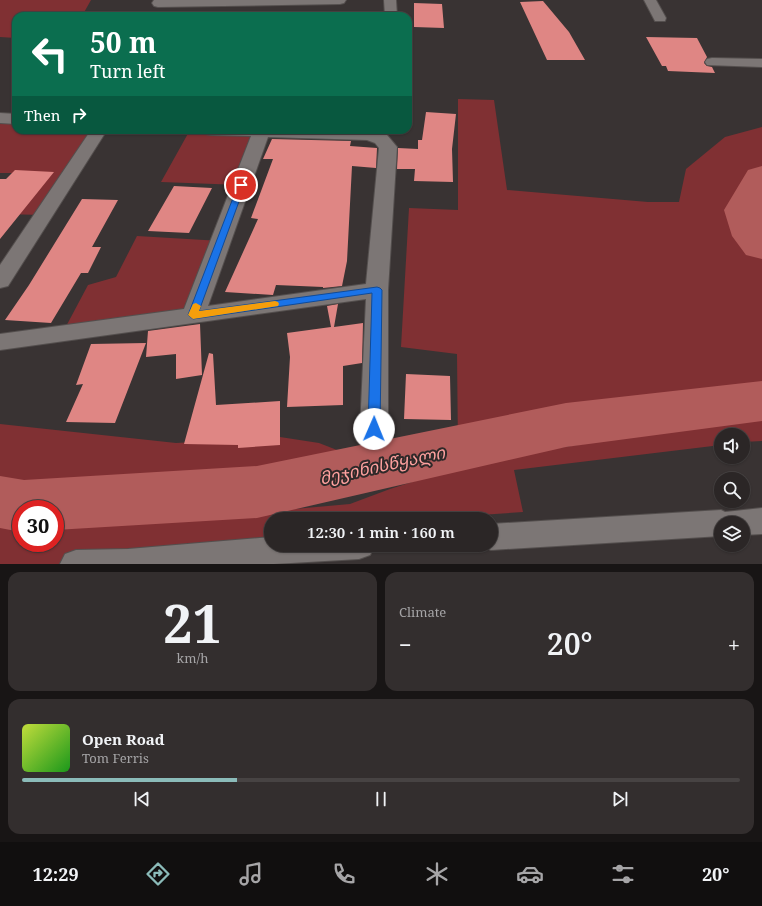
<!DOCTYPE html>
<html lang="en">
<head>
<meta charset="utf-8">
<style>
	:root { --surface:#2b2626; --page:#332e2e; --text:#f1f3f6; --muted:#a6a5a7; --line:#474343; --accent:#8bbbb9 }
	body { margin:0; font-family:"Noto Serif","Noto Sans Georgian",serif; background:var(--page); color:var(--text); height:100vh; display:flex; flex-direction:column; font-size:15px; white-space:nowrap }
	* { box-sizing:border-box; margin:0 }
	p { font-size:13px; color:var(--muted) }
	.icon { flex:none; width:22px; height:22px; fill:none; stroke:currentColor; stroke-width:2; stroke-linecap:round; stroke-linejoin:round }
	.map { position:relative; height:564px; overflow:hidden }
	.details { display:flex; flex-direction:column; gap:8px; padding:8px; background:#181515; flex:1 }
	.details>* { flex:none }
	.top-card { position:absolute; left:12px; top:12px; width:400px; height:122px; border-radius:12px; box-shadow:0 1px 3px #0004,0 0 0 1px var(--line); background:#0b6e4f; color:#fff; overflow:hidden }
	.buttons { position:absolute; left:714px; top:428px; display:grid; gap:8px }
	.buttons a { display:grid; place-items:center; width:36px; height:36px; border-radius:50%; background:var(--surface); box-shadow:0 1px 3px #0004,0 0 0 1px var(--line); font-size:20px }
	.speed { position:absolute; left:12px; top:500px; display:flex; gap:8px; font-size:20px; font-weight:700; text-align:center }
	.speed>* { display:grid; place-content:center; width:52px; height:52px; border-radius:50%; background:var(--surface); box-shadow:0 1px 3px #0004,0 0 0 1px var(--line); line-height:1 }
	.speed .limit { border:6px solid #d22; background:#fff; color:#111 }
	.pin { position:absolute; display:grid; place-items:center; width:34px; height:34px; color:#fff; margin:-17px; border:2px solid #fff; border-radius:50%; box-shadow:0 1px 4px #0007 }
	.me { position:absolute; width:44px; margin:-22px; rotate:1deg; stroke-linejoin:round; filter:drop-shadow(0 0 3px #0008) }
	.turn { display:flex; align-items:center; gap:14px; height:84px; padding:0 12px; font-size:18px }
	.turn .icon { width:52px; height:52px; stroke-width:2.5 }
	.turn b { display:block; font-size:28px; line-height:34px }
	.then { display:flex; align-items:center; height:38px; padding:0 12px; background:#0003; gap:8px; font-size:15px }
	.big { font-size:30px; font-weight:600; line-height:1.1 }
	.details .widget { flex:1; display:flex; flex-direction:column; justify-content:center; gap:6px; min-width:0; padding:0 14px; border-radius:12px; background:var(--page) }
	.details .dial { align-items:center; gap:0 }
	.dial b { font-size:52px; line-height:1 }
	.song { display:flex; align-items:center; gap:12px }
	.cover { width:48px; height:48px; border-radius:6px; background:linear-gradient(135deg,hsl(70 70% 55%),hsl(120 70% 35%)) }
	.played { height:4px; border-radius:2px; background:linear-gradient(90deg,var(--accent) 30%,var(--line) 30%) }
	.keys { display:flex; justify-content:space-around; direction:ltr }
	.heat { display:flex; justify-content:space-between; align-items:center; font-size:22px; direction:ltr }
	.details .tiles { flex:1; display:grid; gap:8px; grid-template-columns:1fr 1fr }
	.widget:last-child { grid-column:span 2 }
	.trip { position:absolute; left:264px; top:512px; width:234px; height:40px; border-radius:20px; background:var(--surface); box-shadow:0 1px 3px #0004,0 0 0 1px var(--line); font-weight:600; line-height:40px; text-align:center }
	.tabs { display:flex; height:64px; justify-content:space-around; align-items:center; background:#110f0f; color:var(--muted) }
	.tabs .icon { width:28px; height:28px }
	.tabs .active { color:var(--accent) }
	.tabs b { font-size:18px; color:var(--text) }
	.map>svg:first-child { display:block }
	.green { fill:#803033; fill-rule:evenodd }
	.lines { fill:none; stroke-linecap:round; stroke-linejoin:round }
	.river { fill:#b15c5b; fill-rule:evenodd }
	.building { fill:#df8684 }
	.minor-casing { stroke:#544f4e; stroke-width:2 }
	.minor { fill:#7c7675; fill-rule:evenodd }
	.route { fill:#1a73e8; stroke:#114b97 }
	.slow { fill:#f59e0b }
	.labels { text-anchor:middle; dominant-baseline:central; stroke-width:4; stroke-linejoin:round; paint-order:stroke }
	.near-water-label { font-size:17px; font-style:italic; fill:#ffa19f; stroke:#2f2929 }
</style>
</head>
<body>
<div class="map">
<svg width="762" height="564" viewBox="0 0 762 564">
	<rect width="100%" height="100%" fill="#393333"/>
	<path class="green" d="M0,0H91L82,16H16V38L0,37Z
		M458,99L494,100L507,190L648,202H679L686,169L725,137L762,127V178L745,210L754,236L762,246V401L566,425L458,448L457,354L401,347L409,208L458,210Z
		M0,118L16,119V130H99L44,215L0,214V188L12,173H0Z
		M190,130L261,132L241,185L161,182Z
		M137,236L221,241L193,315L62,334L88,285L116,277Z
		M762,415V441L743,442V435H721V445L514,470L523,512L419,519H271V543L76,564H0V424L176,443L280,437L319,443L378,466L257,492L261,512L350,504L390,489L478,461ZM21,509H55V543H21Z"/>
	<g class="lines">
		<path class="river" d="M762,166V259L746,255L732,236L724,210L748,170Z
			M762,381V421L566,447L257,518L55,530V509H21V532L0,528V476L24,480L257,466L566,403Z"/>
	</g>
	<path class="building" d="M543,1L569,32L585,60H547L520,2Z
		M414,3L442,4L444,28L414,27Z
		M646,37L697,38L707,57L704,63L707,66L712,67L715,73L668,71L666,66H662Z
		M426,112L456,114L452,149L453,182L414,181L415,169H397L398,148L418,149V140H422Z
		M272,139L351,141L350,146L377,148L376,168L352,166L347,261L342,286L323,288V287L276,285L273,295L225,292L258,219L251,218L273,159H263Z
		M15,170L54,172L0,239V179H6Z
		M174,186L212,188L189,233L148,231Z
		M82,199L118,200L92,247H101L88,273H81L51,323L5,320L29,285Z
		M338,304L334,327L363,323L362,363L343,366V405L287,407L290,357L287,333L331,327L327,306Z
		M200,324L202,375L176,379V354L146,357L148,331Z
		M146,343L115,423L66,422L83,384L76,385L91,344Z
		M209,353L213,354L216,405L280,401V445L238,448V445L184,444Z
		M406,374L450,376L451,420L404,419Z"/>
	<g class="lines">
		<defs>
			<path id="minor" d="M154,0H346L344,3L340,4L158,7L154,6L152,3Z
				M384,0H396L397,16H385Z
				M644,0H656L666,18L665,21H655Z
				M712,58L762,59V67L707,65L705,62L707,59Z
				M0,113L16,114V124L0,123Z
				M91,130H107L8,286L0,288V265Z
				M203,130H368L387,135L397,147L388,290V429L384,436L374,439L364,436L360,429L366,299L0,350V334L184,309L251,136L211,135L205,134ZM268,137L367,140L375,143L379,148L366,284L208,306Z
				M762,508V534L743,535V523H721V536L491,550L479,545H491V524L721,510L725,512Z
				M271,537V545H375L370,555L359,559L274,564H60L65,554L76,550L128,549Z"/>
		</defs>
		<use href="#minor" class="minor-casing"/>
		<use href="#minor" class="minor"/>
	</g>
	<path class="route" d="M241,182L245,185L199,311L377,287L380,288L382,290L380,429L378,432L374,434L370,432L368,429L372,293L193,319L188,315L238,185Z"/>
	<path class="slow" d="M275,301L278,302L279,304L278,306L193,319L188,315L193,304L196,303L201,306L199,311Z"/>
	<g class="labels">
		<g class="near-water-label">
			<text transform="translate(382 465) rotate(-12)">მეჯინისწყალი</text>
		</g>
	</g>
</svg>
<div class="buttons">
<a><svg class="icon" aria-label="sound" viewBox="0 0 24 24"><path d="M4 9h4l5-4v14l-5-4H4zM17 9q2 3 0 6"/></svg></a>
<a><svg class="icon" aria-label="search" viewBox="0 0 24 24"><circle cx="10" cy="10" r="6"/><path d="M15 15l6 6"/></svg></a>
<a><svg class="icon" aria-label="layers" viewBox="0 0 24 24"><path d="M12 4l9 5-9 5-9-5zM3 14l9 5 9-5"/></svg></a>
</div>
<div class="speed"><div class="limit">30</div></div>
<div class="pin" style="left:241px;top:185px;background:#d93025"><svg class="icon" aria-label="arrive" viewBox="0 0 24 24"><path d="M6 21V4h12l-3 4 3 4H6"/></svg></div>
<svg class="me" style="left:374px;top:429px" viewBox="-20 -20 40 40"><circle r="19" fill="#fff"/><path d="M0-13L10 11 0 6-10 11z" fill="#1a73e8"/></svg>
<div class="trip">12:30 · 1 min · 160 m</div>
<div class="top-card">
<div class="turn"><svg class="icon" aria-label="left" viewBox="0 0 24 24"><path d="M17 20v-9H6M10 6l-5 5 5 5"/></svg><div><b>50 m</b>Turn left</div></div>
<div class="then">Then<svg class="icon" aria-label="right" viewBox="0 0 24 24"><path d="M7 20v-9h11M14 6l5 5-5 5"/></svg></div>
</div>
</div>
<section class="details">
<div class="tiles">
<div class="widget dial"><b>21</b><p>km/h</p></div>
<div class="widget"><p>Climate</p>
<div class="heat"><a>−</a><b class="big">20°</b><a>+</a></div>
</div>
<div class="widget">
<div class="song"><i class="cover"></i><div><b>Open Road</b><p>Tom Ferris</p></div></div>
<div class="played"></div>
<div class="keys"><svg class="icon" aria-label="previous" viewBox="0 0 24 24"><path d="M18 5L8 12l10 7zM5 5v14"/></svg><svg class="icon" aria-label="pause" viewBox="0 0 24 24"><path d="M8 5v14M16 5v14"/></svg><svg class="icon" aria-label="next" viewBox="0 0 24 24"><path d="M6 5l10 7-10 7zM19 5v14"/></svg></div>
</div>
</div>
</section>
<nav class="tabs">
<b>12:29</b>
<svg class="icon active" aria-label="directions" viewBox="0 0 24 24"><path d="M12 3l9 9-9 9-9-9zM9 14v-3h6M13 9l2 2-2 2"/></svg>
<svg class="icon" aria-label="music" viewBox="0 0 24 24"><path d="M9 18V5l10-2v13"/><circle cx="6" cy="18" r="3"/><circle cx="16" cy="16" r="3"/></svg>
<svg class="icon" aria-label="phone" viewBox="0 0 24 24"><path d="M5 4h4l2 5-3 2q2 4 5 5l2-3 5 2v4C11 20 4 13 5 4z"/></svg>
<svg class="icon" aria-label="climate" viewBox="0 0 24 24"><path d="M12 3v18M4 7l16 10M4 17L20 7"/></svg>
<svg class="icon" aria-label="car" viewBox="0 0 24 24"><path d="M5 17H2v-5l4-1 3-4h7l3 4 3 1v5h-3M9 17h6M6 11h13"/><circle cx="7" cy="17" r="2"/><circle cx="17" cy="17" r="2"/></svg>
<svg class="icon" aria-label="filters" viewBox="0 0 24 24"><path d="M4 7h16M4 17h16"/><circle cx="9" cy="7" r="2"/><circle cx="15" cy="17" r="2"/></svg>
<b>20°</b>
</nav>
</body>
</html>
